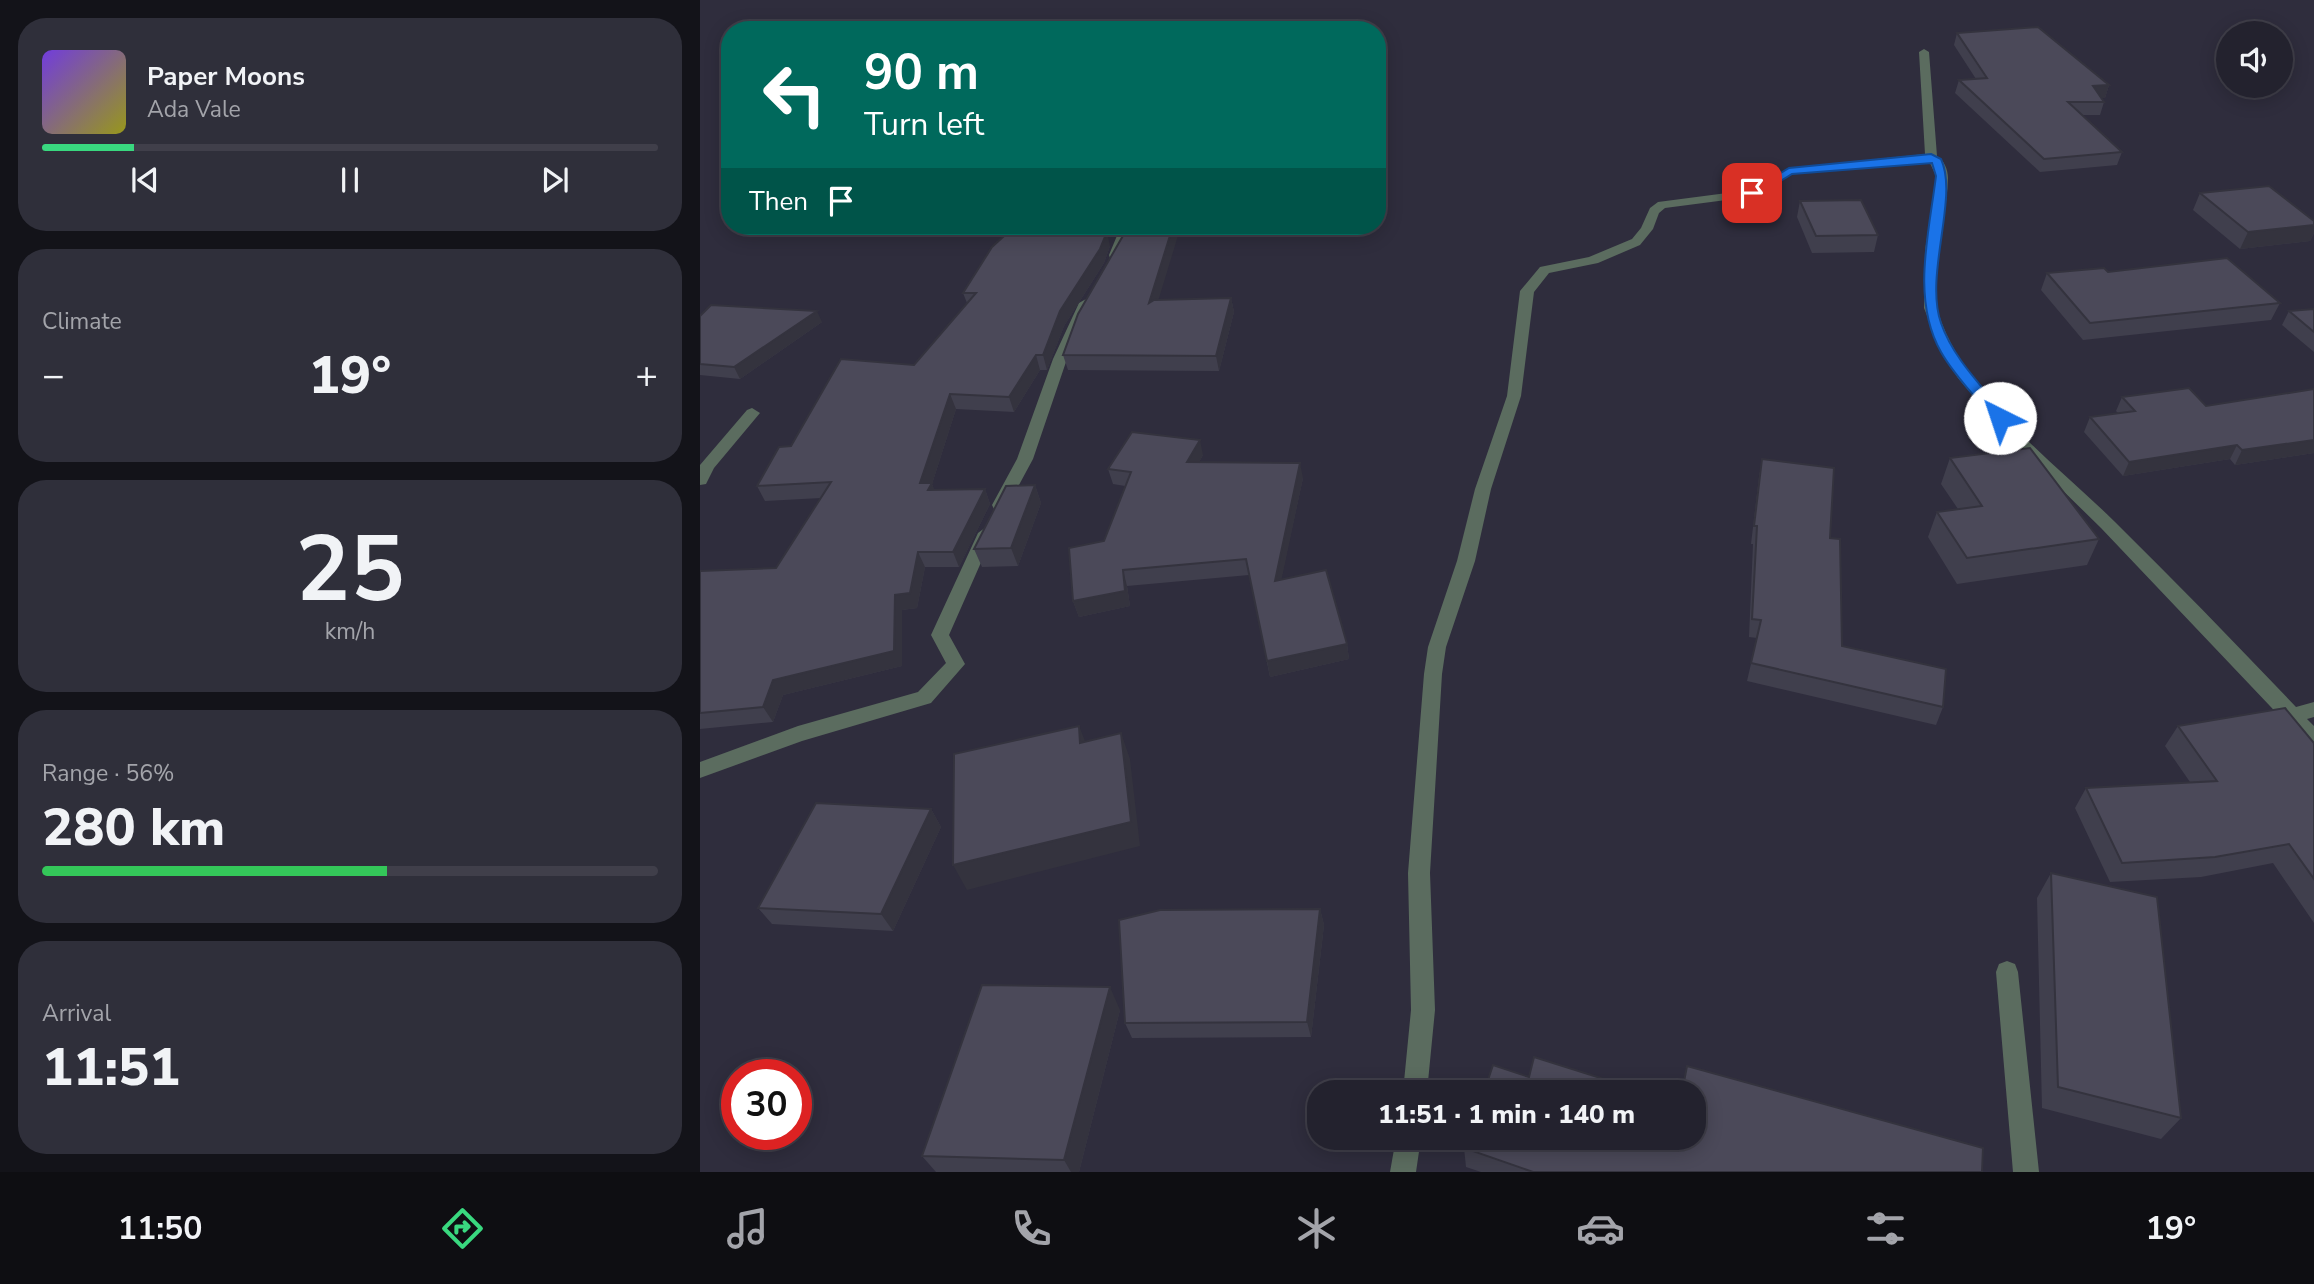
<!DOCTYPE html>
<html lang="en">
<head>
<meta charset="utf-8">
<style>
	:root { --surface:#23222e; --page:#2f2f3a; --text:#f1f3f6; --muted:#a3a4aa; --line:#403f4a; --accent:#39d87f }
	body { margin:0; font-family:"Nunito Sans",sans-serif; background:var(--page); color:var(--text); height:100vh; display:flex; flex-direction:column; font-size:26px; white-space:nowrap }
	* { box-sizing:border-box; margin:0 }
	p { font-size:23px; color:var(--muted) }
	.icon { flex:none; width:38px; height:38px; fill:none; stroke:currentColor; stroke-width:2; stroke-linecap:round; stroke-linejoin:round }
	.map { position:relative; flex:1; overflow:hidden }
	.panel { display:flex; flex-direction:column; gap:18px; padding:18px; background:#131319; width:700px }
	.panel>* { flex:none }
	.guide { position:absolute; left:21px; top:21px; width:665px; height:214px; border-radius:28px; box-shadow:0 4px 18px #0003,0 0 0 2px var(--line); background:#00695c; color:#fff; overflow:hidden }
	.fabs { position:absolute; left:1516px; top:21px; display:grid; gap:14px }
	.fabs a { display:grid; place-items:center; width:77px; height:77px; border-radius:50%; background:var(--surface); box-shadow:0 4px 18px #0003,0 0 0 2px var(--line); font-size:35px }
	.speed { position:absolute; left:21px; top:1059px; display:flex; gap:14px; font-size:35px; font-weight:700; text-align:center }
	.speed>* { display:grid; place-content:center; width:91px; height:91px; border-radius:50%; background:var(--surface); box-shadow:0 4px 18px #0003,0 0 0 2px var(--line); line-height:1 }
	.speed .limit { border:10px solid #d22; background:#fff; color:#111 }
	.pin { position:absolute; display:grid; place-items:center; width:60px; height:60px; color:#fff; margin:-30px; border-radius:14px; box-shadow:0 4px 10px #0006 }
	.me { position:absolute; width:77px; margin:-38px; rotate:319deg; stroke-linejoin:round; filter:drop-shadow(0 0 5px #0008) }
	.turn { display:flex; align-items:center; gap:24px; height:147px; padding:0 28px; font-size:32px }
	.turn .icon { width:91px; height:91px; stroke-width:2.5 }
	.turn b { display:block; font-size:49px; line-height:60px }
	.then { display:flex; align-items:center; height:66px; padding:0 28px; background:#0003; gap:14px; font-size:26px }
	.big { font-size:52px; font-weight:800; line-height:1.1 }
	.panel .card { flex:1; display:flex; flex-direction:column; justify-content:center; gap:10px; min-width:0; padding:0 24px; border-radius:28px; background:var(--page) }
	.panel .dial { align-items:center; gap:0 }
	.dial b { font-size:91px; line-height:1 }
	.song { display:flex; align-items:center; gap:21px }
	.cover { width:84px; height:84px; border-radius:10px; background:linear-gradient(135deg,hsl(260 70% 55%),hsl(60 70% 35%)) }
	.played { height:7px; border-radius:4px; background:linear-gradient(90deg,var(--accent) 15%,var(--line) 15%) }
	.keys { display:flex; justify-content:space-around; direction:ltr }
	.heat { display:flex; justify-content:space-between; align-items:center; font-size:38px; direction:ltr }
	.charge { height:10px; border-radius:5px; background:linear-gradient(90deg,#34c759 56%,var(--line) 0) }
	.trip { position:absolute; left:607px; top:1080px; width:399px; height:70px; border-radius:28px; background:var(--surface); box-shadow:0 4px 18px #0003,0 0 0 2px var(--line); font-weight:800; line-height:70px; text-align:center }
	.dock { display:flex; height:112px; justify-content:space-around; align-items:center; background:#0e0e12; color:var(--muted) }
	.dock .icon { width:49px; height:49px }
	.dock .on { color:var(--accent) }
	.dock b { font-size:32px; color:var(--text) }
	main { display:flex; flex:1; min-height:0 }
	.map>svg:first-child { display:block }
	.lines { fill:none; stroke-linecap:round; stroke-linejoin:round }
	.minor { fill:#5b6c5f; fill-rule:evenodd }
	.wall { fill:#403f4d }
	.shaded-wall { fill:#34333e }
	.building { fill:#4b4959; stroke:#34333e; stroke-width:2 }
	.route { fill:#1a73e8; stroke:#114b97; stroke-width:2 }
</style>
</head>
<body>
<main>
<section class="panel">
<div class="card">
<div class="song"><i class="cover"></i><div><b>Paper Moons</b><p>Ada Vale</p></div></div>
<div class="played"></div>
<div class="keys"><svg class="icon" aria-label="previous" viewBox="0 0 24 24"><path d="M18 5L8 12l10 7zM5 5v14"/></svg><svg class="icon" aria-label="pause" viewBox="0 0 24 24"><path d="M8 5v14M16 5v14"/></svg><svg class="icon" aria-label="next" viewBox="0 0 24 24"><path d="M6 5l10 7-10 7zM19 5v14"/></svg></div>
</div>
<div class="card"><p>Climate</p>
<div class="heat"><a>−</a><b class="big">19°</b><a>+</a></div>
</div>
<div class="card dial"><b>25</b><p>km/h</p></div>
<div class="card"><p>Range · 56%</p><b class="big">280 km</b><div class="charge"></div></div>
<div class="card"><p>Arrival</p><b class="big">11:51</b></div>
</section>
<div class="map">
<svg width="1614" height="1172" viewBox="0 0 1614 1172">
	<rect width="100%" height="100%" fill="#2f2d3d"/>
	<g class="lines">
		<path class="minor" d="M1224,49L1229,52L1237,156C1244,160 1248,170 1248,178C1247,227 1223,278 1243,326C1276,406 1354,462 1414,521C1476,582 1536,644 1596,707L1614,702V717L1607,719L1614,726V747L1607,745L1401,528L1305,434L1258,378L1241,351L1224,308L1225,251L1236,176L1229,161L1092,174L1057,196L965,208L959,213L953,229L940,245L898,263L849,273L834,292L821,396L791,489L775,561L746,647L742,674L730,873L735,1010L727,1092H703L711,1010L708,873L724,674L728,647L757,561L775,489L807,396L820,291L840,267L889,257L932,239L941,228L950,208L958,202L1050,190L1089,168L1225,154L1219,52Z
			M421,226H433L420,258H410L409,255Z
			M386,299L393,303L367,359L333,459L306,509H294L292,505L317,459L353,359L379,303Z
			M52,408L60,413L14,468L6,484L0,485V465L47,410Z
			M286,527L294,533L249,635L265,664L231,703L102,741L0,778V762L98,726L218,692L246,663L231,635L278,533Z
			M1307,961L1315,964L1318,972L1339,1172H1313L1296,972L1299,964Z
			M696,1138H721L716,1172H690Z"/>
	</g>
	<path class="wall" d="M1257,33L1409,85L1405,98H1401L1404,102L1400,115H1382L1422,152L1417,165L1340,172L1255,93L1259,80L1276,79L1254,45Z
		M1500,193L1614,221V233L1610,241L1540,249L1493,210Z
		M1100,201L1178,235L1174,252L1112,253L1097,217Z
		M410,246L404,263L364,326L347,370H340L314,412L256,409L232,484L234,490L285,489L290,504L259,567H225L217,608L202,610V666L83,695L73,722L0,729V571L76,568L121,498L65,501L57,486L91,446L214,365L267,303L263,293Z
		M1408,272L1580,303L1571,320L1383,340L1341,290L1347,273Z
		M531,298L534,312L519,371L368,370L363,355L458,300Z
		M1614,309V352L1582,325L1589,311Z
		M0,316L122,322L40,379L0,375Z
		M1614,389V453L1535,465L1530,459L1423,476L1384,432L1390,417L1418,413L1416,411L1422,397L1506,406Z
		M503,455L499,462L603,478L581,579L647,644L649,659L570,677L549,575L427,586L430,606L379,617L373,601L404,541L425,486L413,484L408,469Z
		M1250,458L1399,539L1387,565L1257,584L1228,537L1237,512L1258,509L1241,484Z
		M1062,459L1130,538L1142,646L1243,707L1236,725L1047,681L1057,638L1049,637L1053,544H1051L1059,477Z
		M335,485L341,503L318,566L282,567L274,549Z
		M1478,726L1614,743V923L1573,863L1501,877L1410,882L1375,808L1386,788L1490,782L1465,746Z
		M231,809L241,827L193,931L72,924L58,908Z
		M1351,873L1481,1118L1461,1139L1342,1108L1337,898Z
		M620,909L624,925L611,1037L432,1038L425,1023Z
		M420,1010L379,1172H236L222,1156Z
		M987,1066L1282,1172H781L766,1167L764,1148L994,1138V1092H981Z"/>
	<path class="shaded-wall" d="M1409,85L1405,98L1389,99L1393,86Z
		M1614,225V233L1610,241L1540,249L1548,232Z
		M473,226H481L453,318L449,303Z
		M407,232L410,246L404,263L364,326L347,370L343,355L360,311Z
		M531,298L534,312L519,371L516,356Z
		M117,311L122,322L40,379L34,367Z
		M336,355L340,370L314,412L309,397Z
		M250,394L256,409L232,484L238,499L220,483Z
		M500,440L503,455L491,477L487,462Z
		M1614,440V453L1535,465L1542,450Z
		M1537,445L1530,459L1423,476L1429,462Z
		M600,463L603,478L578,596L575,581Z
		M335,485L341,503L318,566L311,548Z
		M285,489L290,504L259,567L253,552Z
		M218,552L225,567L217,608L202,610V666L83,695L73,722L63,707L73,680Z
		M423,570L427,586L430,606L379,617L373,601Z
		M647,644L649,659L570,677L567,661Z
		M379,726L389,751L380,743Z
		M421,733L430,759L440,846L267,890L253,865Z
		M231,809L241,827L193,931L181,914Z
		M620,909L624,925L611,1037L607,1022Z
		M410,987L420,1010L379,1172H371L364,1160Z"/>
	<path class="building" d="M1338,27L1409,85L1393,86L1404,102H1368L1422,152L1344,159L1259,80L1287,78L1257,33Z
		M1569,186L1614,221V225L1548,232L1500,193Z
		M1161,200L1178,235L1116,236L1100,201Z
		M315,226H357L407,232L400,249L360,311L343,355H336L309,397L250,394L220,483H232L228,490L285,489L253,552H218L210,593L195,595L194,651L73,680L63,707L0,713V571L76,568L131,482L57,486L79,447L91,446L141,359L214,365L276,293H263L292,247Z
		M432,226H473L449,303L454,300L531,298L516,356L363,355L378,314L424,234L428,235Z
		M1527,258L1580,303L1390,323L1347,273L1404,268L1408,272Z
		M11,305L117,311L34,367L0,364V316Z
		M1614,309V332L1589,311Z
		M1489,388L1506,406L1614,389V440L1542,450L1537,445L1429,462L1390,417L1435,411L1422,397Z
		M432,432L500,440L487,462L600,463L575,581L626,570L647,644L567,661L546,559L423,570L425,591L373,601L369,548L404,541L431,472L408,469Z
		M1330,448L1399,539L1267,558L1237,512L1282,506L1250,458Z
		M1062,459L1134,468L1130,538L1140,539L1142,646L1246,669L1243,707L1051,663L1061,620L1052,619L1057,526H1054Z
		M335,485L311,548L274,549L306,486Z
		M1585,708L1614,743V879L1589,844L1515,857L1422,863L1386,788L1517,781L1478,726Z
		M379,726L380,743L421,733L431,822L253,865L254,754Z
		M116,803L231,809L181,914L58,908Z
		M1351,873L1457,897L1481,1118L1358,1087Z
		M620,909L607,1022L425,1023L419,920L460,910Z
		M282,985L410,987L364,1160L222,1156Z
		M834,1057L945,1092H784L793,1065L829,1077Z
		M987,1066L1283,1148L1282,1172H833L764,1148L768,1138H994V1092H982Z"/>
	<path class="route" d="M1231,154L1241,159C1259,197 1224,275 1241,323C1253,358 1282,386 1305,415V421H1295C1278,399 1255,377 1241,352C1211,299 1229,233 1236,176L1232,163L1092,174L1056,196L1047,193L1089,168Z"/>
</svg>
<div class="fabs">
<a><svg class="icon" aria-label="sound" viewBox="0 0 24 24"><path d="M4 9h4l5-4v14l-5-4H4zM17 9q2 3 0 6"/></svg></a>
</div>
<div class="speed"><div class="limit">30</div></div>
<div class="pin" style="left:1052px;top:193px;background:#d93025"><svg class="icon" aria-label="arrive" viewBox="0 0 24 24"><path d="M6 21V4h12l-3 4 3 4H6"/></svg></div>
<svg class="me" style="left:1300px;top:418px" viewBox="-20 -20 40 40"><circle r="19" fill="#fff"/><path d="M0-13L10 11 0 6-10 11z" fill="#1a73e8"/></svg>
<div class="trip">11:51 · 1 min · 140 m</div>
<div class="guide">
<div class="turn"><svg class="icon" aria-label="left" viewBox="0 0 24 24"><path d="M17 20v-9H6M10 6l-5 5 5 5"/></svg><div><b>90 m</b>Turn left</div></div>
<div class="then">Then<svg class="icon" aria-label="arrive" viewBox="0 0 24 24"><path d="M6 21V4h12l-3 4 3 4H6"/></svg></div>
</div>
</div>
</main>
<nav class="dock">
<b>11:50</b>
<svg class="icon on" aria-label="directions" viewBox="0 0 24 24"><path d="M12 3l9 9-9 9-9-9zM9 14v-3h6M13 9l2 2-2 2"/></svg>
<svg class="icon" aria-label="music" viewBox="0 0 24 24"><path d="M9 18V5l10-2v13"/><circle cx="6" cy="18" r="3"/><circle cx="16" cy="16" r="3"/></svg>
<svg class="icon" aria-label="phone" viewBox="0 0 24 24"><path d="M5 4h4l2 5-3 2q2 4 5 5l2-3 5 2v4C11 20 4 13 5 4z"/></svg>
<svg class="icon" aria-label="climate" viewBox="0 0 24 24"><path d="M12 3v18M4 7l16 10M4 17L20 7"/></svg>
<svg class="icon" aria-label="car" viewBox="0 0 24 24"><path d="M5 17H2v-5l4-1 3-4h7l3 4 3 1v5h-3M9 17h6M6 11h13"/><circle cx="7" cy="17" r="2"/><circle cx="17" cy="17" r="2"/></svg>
<svg class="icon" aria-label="filters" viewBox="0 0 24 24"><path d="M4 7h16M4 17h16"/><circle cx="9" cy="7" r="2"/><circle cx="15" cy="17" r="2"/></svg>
<b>19°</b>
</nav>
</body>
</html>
